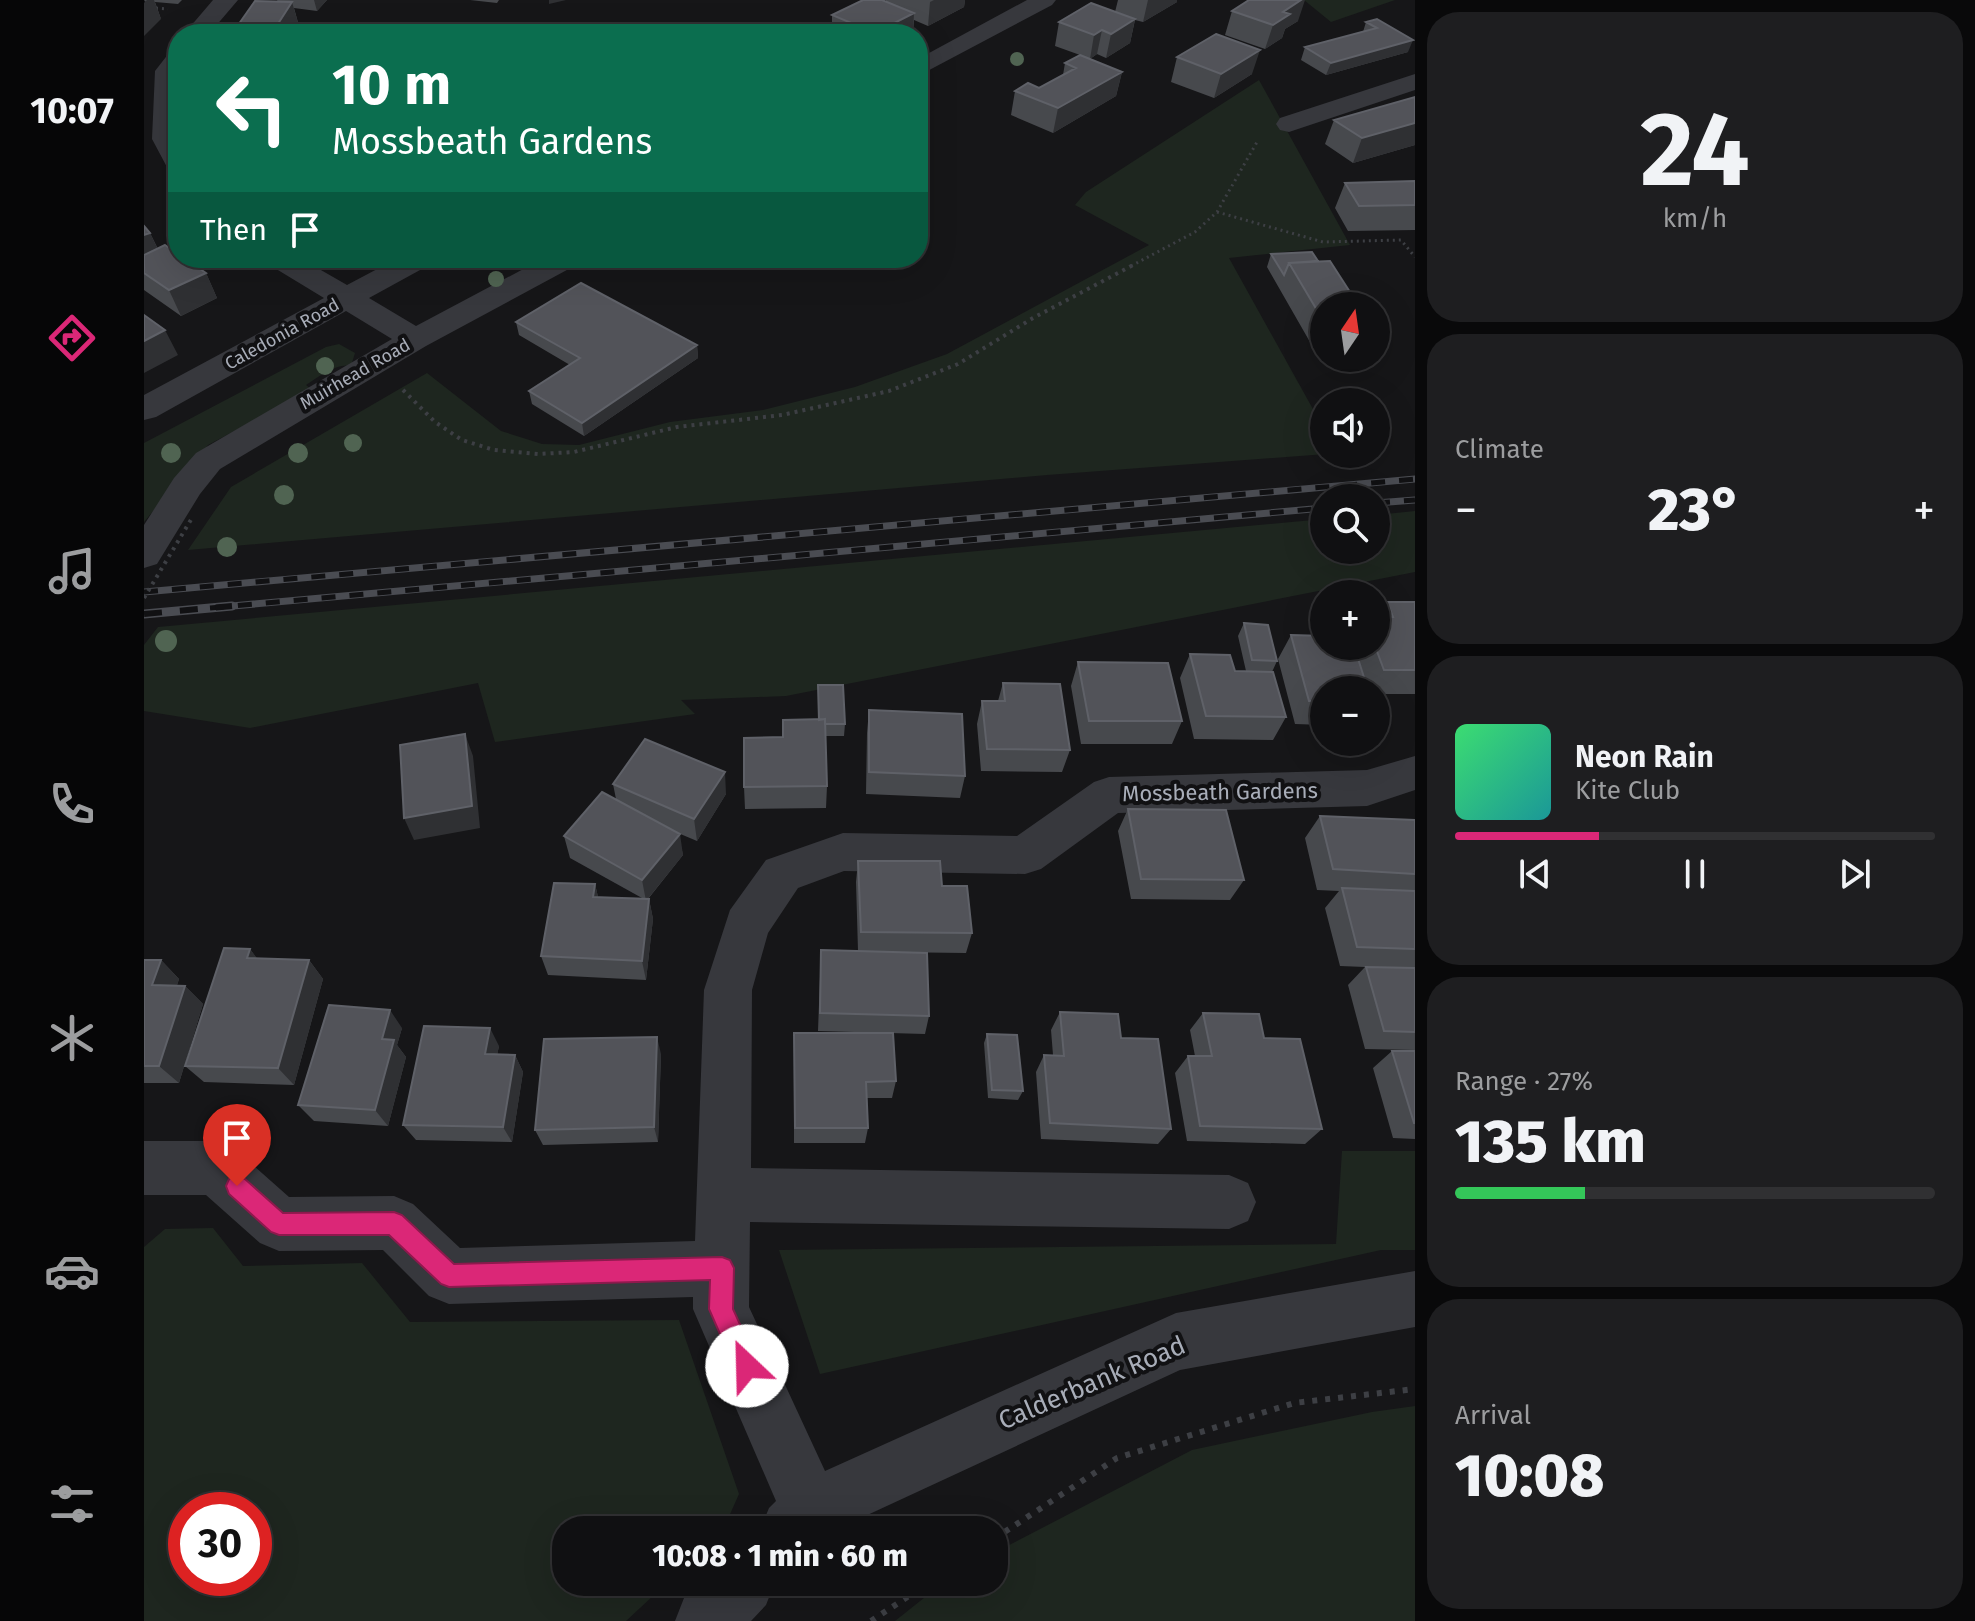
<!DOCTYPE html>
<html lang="en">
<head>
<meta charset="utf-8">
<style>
	:root { --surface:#101012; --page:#1e1e20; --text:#f1f3f6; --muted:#9c9d9f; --line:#303032; --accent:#db2777 }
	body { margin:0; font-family:"Fira Sans",sans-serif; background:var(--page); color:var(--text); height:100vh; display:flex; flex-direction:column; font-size:30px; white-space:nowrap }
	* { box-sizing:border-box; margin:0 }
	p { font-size:26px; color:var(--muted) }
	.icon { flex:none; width:44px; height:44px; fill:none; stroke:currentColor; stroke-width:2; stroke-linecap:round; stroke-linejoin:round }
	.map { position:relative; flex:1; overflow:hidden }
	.details { display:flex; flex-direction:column; gap:12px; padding:12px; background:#09090a; width:560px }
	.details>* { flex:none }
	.hud { position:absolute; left:24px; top:24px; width:760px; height:244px; border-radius:32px; box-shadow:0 8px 32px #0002,0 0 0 2px var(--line); background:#0b6e4f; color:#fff; overflow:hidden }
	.needle { width:52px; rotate:13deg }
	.buttons { position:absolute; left:1166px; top:292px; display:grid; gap:16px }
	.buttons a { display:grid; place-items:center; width:80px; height:80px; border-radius:50%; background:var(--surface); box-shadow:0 8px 32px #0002,0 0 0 2px var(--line); font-size:40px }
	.speed { position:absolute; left:24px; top:1492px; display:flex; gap:16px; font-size:40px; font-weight:700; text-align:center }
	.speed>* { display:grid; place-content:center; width:104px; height:104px; border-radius:50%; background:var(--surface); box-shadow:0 8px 32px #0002,0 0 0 2px var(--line); line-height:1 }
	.speed .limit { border:12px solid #d22; background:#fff; color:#111 }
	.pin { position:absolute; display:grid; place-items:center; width:68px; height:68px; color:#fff; margin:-82px -34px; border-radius:50% 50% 50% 0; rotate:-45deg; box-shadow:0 0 8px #0007 }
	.pin .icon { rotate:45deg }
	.me { position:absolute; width:88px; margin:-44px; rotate:336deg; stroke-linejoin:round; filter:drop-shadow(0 0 6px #0008) }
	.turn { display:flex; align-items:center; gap:28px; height:168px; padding:0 32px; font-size:36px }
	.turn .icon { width:104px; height:104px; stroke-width:2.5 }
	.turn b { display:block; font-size:56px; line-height:68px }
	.then { display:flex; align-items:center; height:76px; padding:0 32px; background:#0003; gap:16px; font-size:30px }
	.big { font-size:60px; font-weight:800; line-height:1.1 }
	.details .widget { flex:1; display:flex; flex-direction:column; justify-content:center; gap:12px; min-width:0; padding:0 28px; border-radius:32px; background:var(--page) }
	.details .dial { align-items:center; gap:0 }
	.dial b { font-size:104px; line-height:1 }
	.song { display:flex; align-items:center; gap:24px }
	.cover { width:96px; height:96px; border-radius:12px; background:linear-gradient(135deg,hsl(140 70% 55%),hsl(180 70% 35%)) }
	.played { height:8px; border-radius:4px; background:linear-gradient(90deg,var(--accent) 30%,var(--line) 30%) }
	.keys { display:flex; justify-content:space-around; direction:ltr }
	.heat { display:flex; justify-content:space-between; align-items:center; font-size:44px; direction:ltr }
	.charge { height:12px; border-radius:6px; background:linear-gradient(90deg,#34c759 27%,var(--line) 0) }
	.trip { position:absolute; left:408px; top:1516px; width:456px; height:80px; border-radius:32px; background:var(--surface); box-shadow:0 8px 32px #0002,0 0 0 2px var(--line); font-weight:800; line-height:80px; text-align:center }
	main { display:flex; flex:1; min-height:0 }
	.tabs { display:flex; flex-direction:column; width:144px; justify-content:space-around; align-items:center; background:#060607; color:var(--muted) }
	.tabs .icon { width:56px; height:56px }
	.tabs .on { color:var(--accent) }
	.tabs b { font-size:36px; color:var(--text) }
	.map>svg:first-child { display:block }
	.green { fill:#1e261f; fill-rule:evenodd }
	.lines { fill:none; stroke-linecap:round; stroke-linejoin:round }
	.path-far2 { stroke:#3d3f44; stroke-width:3; stroke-dasharray:2 4; stroke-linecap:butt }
	.path-far1 { stroke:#3d3f44; stroke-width:4; stroke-dasharray:3 5; stroke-linecap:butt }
	.path { stroke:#3d3f44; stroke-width:6; stroke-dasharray:5 8; stroke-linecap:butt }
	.minor { fill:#37383d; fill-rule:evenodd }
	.rail-far1-casing { stroke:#4a4c52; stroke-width:7 }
	.rail-casing { stroke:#4a4c52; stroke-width:9 }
	.rail-far1 { stroke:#111113; stroke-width:5; stroke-dasharray:14; stroke-linecap:butt }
	.rail { stroke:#111113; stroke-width:6; stroke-dasharray:18; stroke-linecap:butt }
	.path-bridge { stroke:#3d3f44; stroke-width:4; stroke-dasharray:3 5; stroke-linecap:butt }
	.tree { fill:#506452 }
	.wall { fill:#47494d }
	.shaded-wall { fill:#2f3033 }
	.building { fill:#525359; stroke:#5f6168; stroke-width:2 }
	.route { fill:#db2777; stroke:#8e194d; stroke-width:2 }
	.labels { text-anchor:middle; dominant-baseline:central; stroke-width:8; stroke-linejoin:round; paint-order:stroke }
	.far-street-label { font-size:18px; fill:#a8adb8; stroke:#111113 }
	.street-label { font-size:22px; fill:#a8adb8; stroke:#111113 }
	.near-street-label { font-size:26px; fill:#a8adb8; stroke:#111113 }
</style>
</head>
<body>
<main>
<nav class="tabs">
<b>10:07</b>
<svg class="icon on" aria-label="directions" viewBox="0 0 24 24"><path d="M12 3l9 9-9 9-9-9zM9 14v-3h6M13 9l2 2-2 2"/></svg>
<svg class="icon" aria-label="music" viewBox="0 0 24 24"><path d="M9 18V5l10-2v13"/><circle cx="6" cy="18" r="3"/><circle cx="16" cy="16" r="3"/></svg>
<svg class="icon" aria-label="phone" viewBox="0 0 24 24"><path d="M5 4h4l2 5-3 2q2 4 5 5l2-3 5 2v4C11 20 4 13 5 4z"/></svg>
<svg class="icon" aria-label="climate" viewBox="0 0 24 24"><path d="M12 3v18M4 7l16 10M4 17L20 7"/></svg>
<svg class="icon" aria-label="car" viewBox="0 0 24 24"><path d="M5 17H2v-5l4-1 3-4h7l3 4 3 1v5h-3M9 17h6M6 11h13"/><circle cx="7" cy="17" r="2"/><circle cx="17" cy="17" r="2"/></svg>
<svg class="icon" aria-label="filters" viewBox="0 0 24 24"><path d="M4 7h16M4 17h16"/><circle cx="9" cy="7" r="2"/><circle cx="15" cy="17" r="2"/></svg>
</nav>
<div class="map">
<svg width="1271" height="1621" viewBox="0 0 1271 1621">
	<rect width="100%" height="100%" fill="#161618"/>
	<path class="green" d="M1160,0H1251L1187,22Z
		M1115,80L1206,245L1085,258L1180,429L1182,454L903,475L44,550L87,487L283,373L357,431L398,444L435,445L526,422L619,410L711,387L803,354L1005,245L931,205L942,192Z
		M195,344L211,353L207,366C192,363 175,377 162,385L168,390L64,445L0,522V443L182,347Z
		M1271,511V572L642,696L537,700L551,714L351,742L334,683L106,728L0,711V645L14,627L1180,519V550H1232V515Z
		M1198,1151H1271V1250H1237L676,1374L635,1250L1192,1244Z
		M69,1228L99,1266L218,1263L266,1322L535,1320L595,1494L579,1530H422V1582H524L482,1621H0V1247L21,1229ZM110,1510V1578H42V1510Z
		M1271,1406V1621H751L800,1582H850V1553L1048,1450L1228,1412Z"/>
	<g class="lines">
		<path class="path-far2" d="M0,7L24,9
			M1073,212L1179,242L1257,240L1271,257
			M987,266L1051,232L1073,212L1113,142"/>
		<path class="path-far1" d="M259,390L291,422L318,440L350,450L394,454L430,452L533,427L638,415L745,391L814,364L889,318L991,264"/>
		<path class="path" d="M850,1539L973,1458L1150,1403L1271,1389
			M727,1621L786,1582"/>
		<path class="minor" d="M69,0H94L65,34H40Z
			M883,0H912L908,5L774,76V59Z
			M34,51V171L24,169L8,139L11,71L25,53Z
			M1271,74V90L1145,132L1136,130L1132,124L1136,118Z
			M120,258H156L203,285L254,258H291L287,264L225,298L272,326L400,258H438L434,264L282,346L76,469L56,494L13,564L0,568V525L30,478L52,453L248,339L202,311L12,417L0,420V395L180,298L124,264Z
			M1271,756V790L1223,806L974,813L897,869L881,874L700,871L654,888L624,933L608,990L607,1168L1085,1175L1104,1183L1112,1202L1104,1221L1085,1229L606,1222L605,1307L681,1471L1032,1313L1271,1271V1327L1036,1370L691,1530H616L625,1508L632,1501L549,1309V1297L305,1304L285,1296L239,1250L135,1251L116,1243L62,1195H0V1141H72L91,1149L145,1197L250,1196L269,1204L316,1248L551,1241L560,990L586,910L622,860L699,833L873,836L950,782L965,777L1223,770Z
			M555,1582H631L622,1605L607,1621H531L540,1598Z"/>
		<defs>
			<path id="rail-far1" d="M1232,503L1271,500
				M0,592L1271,479
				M66,608L1180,508"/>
			<path id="rail" d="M0,614L88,606"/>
		</defs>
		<use href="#rail-far1" class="rail-far1-casing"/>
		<use href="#rail" class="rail-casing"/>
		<use href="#rail-far1" class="rail-far1"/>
		<use href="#rail" class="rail"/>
		<path class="path-bridge" d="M0,598L48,518"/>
	</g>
	<g class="tree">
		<circle cx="873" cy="59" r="7"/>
		<circle cx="352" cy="279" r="8"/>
		<circle cx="181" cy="366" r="9"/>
		<circle cx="209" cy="443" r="9"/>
		<circle cx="27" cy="453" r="10"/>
		<circle cx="154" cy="453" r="10"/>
		<circle cx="140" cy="495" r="10"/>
		<circle cx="83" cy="547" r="10"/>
		<circle cx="22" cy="641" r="11"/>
	</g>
	<path class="wall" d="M0,0H38L34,4L11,2L17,19Z
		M133,0H183L173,11L150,8L155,26L150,34H94L92,28L134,2Z
		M326,0H355L353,3Z
		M742,0H821L820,7L784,26L770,20L769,34H649L688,32V15L742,2Z
		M974,0H1033V2L999,22L991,20L986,43L962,58L953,54L946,59L978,72L972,96L909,133L867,115L871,91L895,88L919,75L921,63L936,55L911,46L915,22L971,12Z
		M1088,11L1154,21L1141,29L1138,38L1121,49L1081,35Z
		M1233,19L1264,52L1182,75L1157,60L1161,47L1219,32L1222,22Z
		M1033,57L1108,74L1070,98L1027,82Z
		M1271,97V145L1209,163L1181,144L1190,120Z
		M1271,181V230L1204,231L1191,208L1201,183Z
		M0,226L6,233L14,249L62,273L73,298L37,316L0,290Z
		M1127,254L1174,261L1180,306V356H1174L1123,267Z
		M372,322L553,345L554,358L440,436L388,404L385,391L426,365L375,335Z
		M1243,602H1271V694H1232V690H1180V725L1151,724L1134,659L1147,635L1180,646H1232L1233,617Z
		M1100,623L1133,661L1128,672L1142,717L1129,740L1050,739L1036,678L1046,654L1091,671H1102L1094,636Z
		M934,662L1038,721L1028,744H937L927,686Z
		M859,683L926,750L918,772L837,771L833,724L838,701H854Z
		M674,685L701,724L700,736H681L683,786L682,808L601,809L600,787L639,737L674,720Z
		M725,710L821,776L816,798L722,794L723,733Z
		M469,784L582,794L553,841L534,833L539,855L504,899H505L509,919L502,980L404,975L397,956L451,884L454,897L498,898L426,858L420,836L472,799Z
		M984,809L1100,880L1086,900L987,899L974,831Z
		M1176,816L1271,820V1050L1221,1049L1204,985L1221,967L1196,966L1181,908L1195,891L1173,890L1161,838Z
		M714,861L798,886L828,933L822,953L742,952L785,1016L781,1034L674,1031L677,950L714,951L712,882Z
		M106,949L113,959L165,960L179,979L150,1085L60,1082L41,1066Z
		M0,960H17L35,979L33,985L41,986L59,1004L35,1083H0Z
		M916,1012L977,1038L1027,1129L1014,1144L897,1139L892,1072L900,1055H909L907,1030Z
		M1059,1013L1120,1038L1178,1129L1161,1144L1043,1141L1031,1073L1044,1056H1051L1046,1030Z
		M258,1028L253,1045L262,1057L244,1126L170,1121L154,1105Z
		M650,1033L752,1081L748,1098H723L724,1128L721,1143H650Z
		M843,1034L879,1091L874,1100L844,1098L840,1043Z
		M355,1046L353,1055H371L379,1072L368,1142L272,1140L259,1125Z
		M1248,1051H1271V1139L1249,1138L1229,1068Z
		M517,1054L514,1142L399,1145L391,1130Z"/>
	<path class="shaded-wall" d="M3,0H10L17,19L0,36V3Z
		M170,0H183L173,11Z
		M405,0H422L405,4Z
		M790,0H821L820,7L784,26L786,2Z
		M1004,0H1033V2L999,22Z
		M1157,0H1161L1154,21L1141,29L1138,38L1121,49L1129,25L1139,12Z
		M148,2L155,26L150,34H131L130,30Z
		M770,13L769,34H731V33Z
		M991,19L986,43L962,58L967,34Z
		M958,30L953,54L946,59L950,35Z
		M1269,40L1264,52L1182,75L1187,63Z
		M1116,50L1108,74L1070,98L1077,74Z
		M978,72L972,96L909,133L914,108Z
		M1271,123V145L1209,163L1218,138Z
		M6,233L18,258L0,265V235Z
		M62,273L73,298L37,316L25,290Z
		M21,330L34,355L0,373V341Z
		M553,345L554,358L440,436L438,423Z
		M321,734L329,756L336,828L270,840L260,818Z
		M581,772L582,794L553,841L550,819Z
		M536,834L539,855L502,901L498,880Z
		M451,884L456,905L449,897Z
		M505,899L509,919L502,980L498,961Z
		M106,949L121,969L103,958Z
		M17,960L35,979L27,1004L8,985Z
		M165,960L179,979L150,1085L134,1068Z
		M41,986L59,1004L35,1083L15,1066Z
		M246,1010L258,1028L253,1045L262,1057L244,1126L231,1110L238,1039Z
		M346,1028L355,1046L350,1071L341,1054Z
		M513,1037L517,1054L514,1142L510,1127Z
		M371,1055L379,1072L368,1142L359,1127Z"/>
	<path class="building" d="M719,0H738L770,13L731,33L688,15Z
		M1105,0H1157L1139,12L1146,14L1129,25L1088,11Z
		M111,1L148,2L130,30L92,28Z
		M947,3L991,19L967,34L958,30L950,35L915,22Z
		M1233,19L1269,40L1187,63L1161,47L1233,28L1222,22Z
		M669,24L693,34H649Z
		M1072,34L1116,50L1077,74L1033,57Z
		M936,55L978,72L914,108L871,91L884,83L895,88L932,68L921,63Z
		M1271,97V123L1218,138L1190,120Z
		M1271,181V205L1215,206L1201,183Z
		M0,226L6,233L0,235Z
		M21,245L34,254V258H40L62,273L25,290L0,273V255Z
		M1168,252L1174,261L1145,263L1140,275L1127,254Z
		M1186,261L1215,306H1180V322L1145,263Z
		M437,283L553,345L438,423L385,391L436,358L372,322Z
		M0,315L21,330L0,341Z
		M1243,602H1271V670H1240L1231,646H1232V617H1249Z
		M1100,623L1124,625L1133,661L1108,660Z
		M1147,635L1180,636V646H1210L1224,690H1180V701H1165Z
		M1046,654L1086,655L1091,671L1129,672L1142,717L1062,716Z
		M934,662L1024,663L1038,721H945Z
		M859,683L916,684L926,750L843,749L838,701H861Z
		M674,685H699L701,724H681V719L675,720Z
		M725,710L818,714L821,776L725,772Z
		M681,719L683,786L600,787V738L639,737V720Z
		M321,734L328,806L260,818L256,745Z
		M501,739L581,772L550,819L469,784Z
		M458,792L536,834L498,880L420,836Z
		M984,809L1082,810L1100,880L997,879Z
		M1176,816L1271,820V874L1189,869Z
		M714,861H796L798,886H823L828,933L717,932Z
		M410,883L451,884L449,897L505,899L498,961L397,956Z
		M1198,888L1271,891V949L1213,947Z
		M80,948L106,949L103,958L165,960L134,1068L41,1066Z
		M677,950L783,953L785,1016L676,1013Z
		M0,960H17L8,985L41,986L15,1066H0Z
		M1222,967L1271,968V1032L1240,1031Z
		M185,1005L246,1010L238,1039L250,1040L231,1110L154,1105Z
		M916,1012L974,1014L977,1038L1014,1039L1027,1129L906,1123L900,1055L920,1056Z
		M1059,1013L1115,1014L1120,1038L1156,1039L1178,1129L1056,1126L1044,1056H1068Z
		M280,1026L346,1028L341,1054L371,1055L359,1127L259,1125Z
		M650,1033H749L752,1081L722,1082L724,1128H651Z
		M843,1034L873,1035L879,1091L848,1090Z
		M513,1037L510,1127L391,1130L400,1039Z
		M1248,1051H1271V1123H1270Z"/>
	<path class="route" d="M93,1175L101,1179L139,1213L250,1212L258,1215L310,1264L578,1257L586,1260L590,1268L589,1309L615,1366L611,1375L603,1378L594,1375L565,1309L566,1280L305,1287L297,1284L245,1235H135L127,1232L85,1194L82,1186L85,1179Z"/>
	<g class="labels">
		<g class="far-street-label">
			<text transform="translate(138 334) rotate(-29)">Caledonia Road</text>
			<text transform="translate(211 374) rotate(-30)">Muirhead Road</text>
		</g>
		<g class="street-label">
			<text transform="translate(1076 792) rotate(-1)">Mossbeath Gardens</text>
		</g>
		<g class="near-street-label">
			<text transform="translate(948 1383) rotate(-23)">Calderbank Road</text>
		</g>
	</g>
</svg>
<div class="buttons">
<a><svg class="needle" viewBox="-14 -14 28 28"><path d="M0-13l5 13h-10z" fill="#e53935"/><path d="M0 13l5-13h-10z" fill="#9c9d9f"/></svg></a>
<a><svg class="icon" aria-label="sound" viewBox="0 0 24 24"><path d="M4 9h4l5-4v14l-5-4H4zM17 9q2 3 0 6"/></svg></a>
<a><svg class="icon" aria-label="search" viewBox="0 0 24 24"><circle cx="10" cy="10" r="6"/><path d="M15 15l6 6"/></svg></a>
<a>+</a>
<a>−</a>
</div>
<div class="speed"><div class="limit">30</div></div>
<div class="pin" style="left:93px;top:1186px;background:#d93025"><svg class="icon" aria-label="arrive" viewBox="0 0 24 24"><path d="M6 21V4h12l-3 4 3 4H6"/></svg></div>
<svg class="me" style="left:603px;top:1366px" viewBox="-20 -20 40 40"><circle r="19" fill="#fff"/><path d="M0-13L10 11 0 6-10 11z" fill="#db2777"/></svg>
<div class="trip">10:08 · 1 min · 60 m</div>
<div class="hud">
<div class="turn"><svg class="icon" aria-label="left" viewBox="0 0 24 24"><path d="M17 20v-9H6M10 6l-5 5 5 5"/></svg><div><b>10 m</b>Mossbeath Gardens</div></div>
<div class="then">Then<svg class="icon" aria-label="arrive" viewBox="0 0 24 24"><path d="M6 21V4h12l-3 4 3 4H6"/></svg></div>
</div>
</div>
<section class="details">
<div class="widget dial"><b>24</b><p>km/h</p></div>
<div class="widget"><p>Climate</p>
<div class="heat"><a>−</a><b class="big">23°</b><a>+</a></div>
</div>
<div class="widget">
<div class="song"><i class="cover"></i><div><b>Neon Rain</b><p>Kite Club</p></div></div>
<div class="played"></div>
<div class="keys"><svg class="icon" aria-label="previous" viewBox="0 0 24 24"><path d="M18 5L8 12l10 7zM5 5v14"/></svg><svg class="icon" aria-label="pause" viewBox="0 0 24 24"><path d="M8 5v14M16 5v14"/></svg><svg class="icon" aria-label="next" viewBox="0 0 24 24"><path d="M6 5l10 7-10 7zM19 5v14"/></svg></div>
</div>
<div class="widget"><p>Range · 27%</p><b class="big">135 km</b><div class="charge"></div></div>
<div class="widget"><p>Arrival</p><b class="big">10:08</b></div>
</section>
</main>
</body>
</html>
